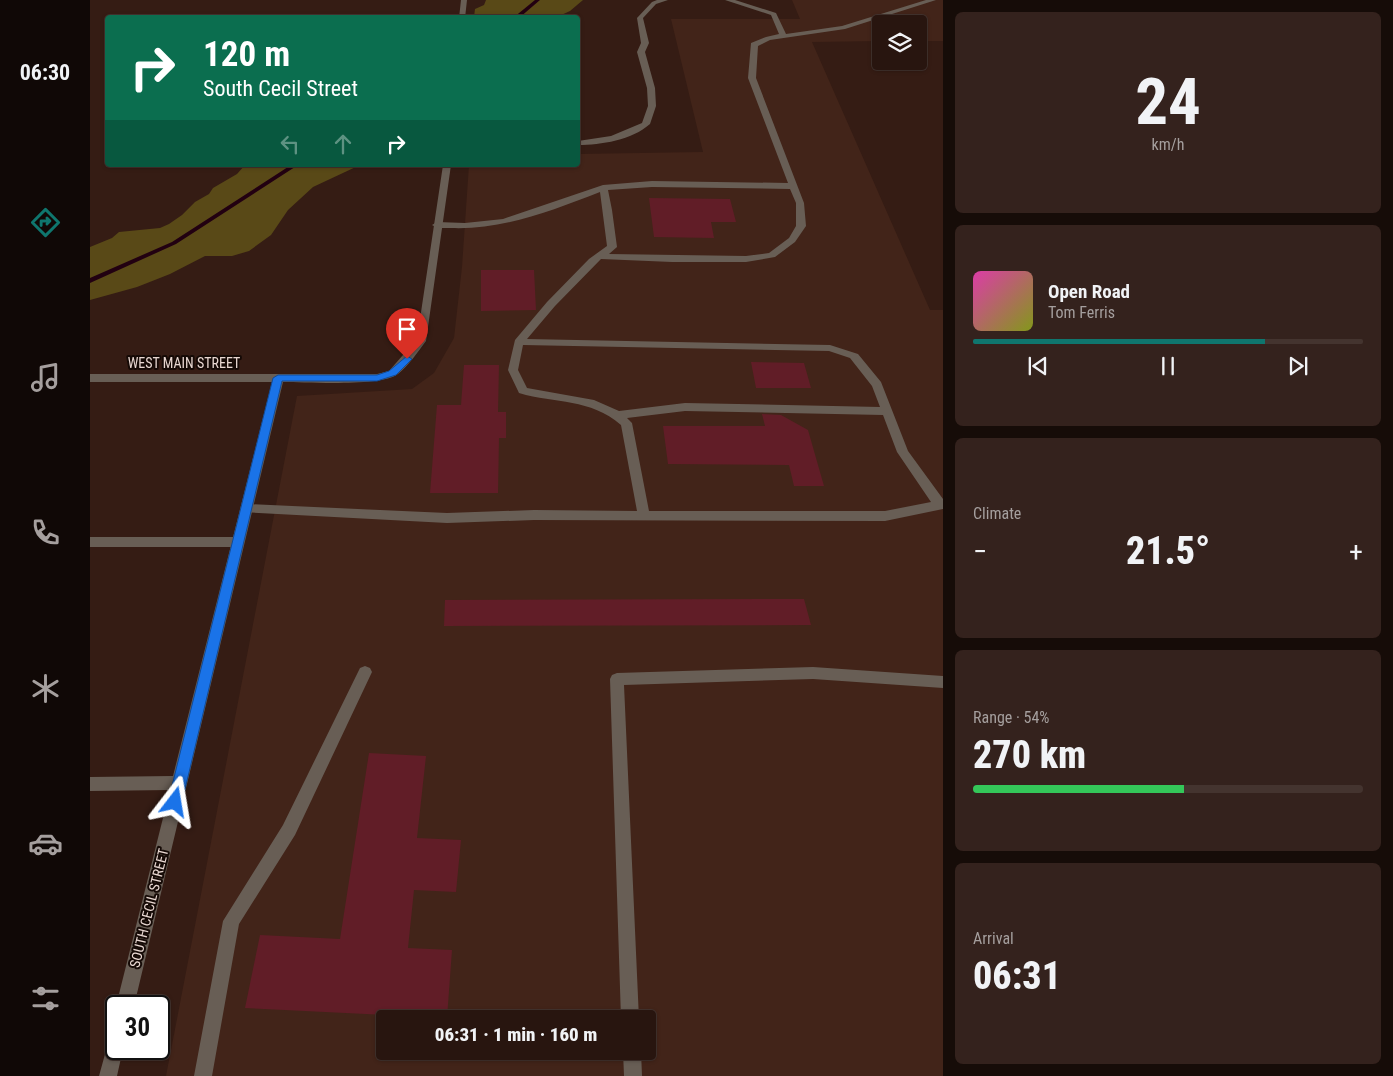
<!DOCTYPE html>
<html lang="en">
<head>
<meta charset="utf-8">
<style>
	:root { --surface:#28150f; --page:#34221d; --text:#f1f3f6; --muted:#a59f9e; --line:#44342f; --accent:#0f766e }
	body { margin:0; font-family:"Roboto Condensed",sans-serif; background:var(--page); color:var(--text); height:100vh; display:flex; flex-direction:column; font-size:19px; white-space:nowrap }
	* { box-sizing:border-box; margin:0 }
	p { font-size:16px; color:var(--muted) }
	.icon { flex:none; width:28px; height:28px; fill:none; stroke:currentColor; stroke-width:2; stroke-linecap:round; stroke-linejoin:round }
	.map { position:relative; flex:1; overflow:hidden }
	.drawer { display:flex; flex-direction:column; gap:12px; padding:12px; background:#160c08; width:450px }
	.drawer>* { flex:none }
	.top-card { position:absolute; left:15px; top:15px; width:475px; height:152px; border-radius:5px; box-shadow:0 1px 4px #0004,0 0 0 1px var(--line); background:#0b6e4f; color:#fff; overflow:hidden }
	.controls { position:absolute; left:782px; top:15px; display:grid; gap:10px }
	.controls a { display:grid; place-items:center; width:55px; height:55px; border-radius:5px; background:var(--surface); box-shadow:0 1px 4px #0004,0 0 0 1px var(--line); font-size:25px }
	.speed { position:absolute; left:15px; top:995px; display:flex; gap:10px; font-size:25px; font-weight:700; text-align:center }
	.speed>* { display:grid; place-content:center; width:65px; height:65px; border-radius:50%; background:var(--surface); box-shadow:0 1px 4px #0004,0 0 0 1px var(--line); line-height:1 }
	.speed .limit { border:2px solid #111; border-radius:8px; background:#fff; color:#111 }
	.pin { position:absolute; display:grid; place-items:center; width:42px; height:42px; color:#fff; margin:-51px -21px; border-radius:50% 50% 50% 0; rotate:-45deg; box-shadow:0 0 5px #0007 }
	.pin .icon { rotate:45deg }
	.me { position:absolute; width:55px; margin:-28px; rotate:14deg; stroke-linejoin:round; filter:drop-shadow(0 0 4px #0008) }
	.turn { display:flex; align-items:center; gap:18px; height:105px; padding:0 15px; font-size:22px }
	.turn .icon { width:65px; height:65px; stroke-width:2.5 }
	.turn b { display:block; font-size:35px; line-height:42px }
	.lanes { display:flex; align-items:center; height:48px; padding:0 15px; background:#0003; justify-content:center; gap:25px; direction:ltr }
	.lanes .off { opacity:.35 }
	.big { font-size:38px; font-weight:800; line-height:1.1 }
	.drawer .widget { flex:1; display:flex; flex-direction:column; justify-content:center; gap:8px; min-width:0; padding:0 18px; border-radius:8px; background:var(--page) }
	.drawer .dial { align-items:center; gap:0 }
	.dial b { font-size:65px; line-height:1 }
	.song { display:flex; align-items:center; gap:15px }
	.cover { width:60px; height:60px; border-radius:8px; background:linear-gradient(135deg,hsl(320 70% 55%),hsl(70 70% 35%)) }
	.played { height:5px; border-radius:2px; background:linear-gradient(90deg,var(--accent) 75%,var(--line) 75%) }
	.keys { display:flex; justify-content:space-around; direction:ltr }
	.heat { display:flex; justify-content:space-between; align-items:center; font-size:28px; direction:ltr }
	.charge { height:8px; border-radius:4px; background:linear-gradient(90deg,#34c759 54%,var(--line) 0) }
	.trip { position:absolute; left:286px; top:1010px; width:280px; height:50px; border-radius:5px; background:var(--surface); box-shadow:0 1px 4px #0004,0 0 0 1px var(--line); font-weight:800; line-height:50px; text-align:center }
	main { display:flex; flex:1; min-height:0 }
	.menu { display:flex; flex-direction:column; width:90px; justify-content:space-around; align-items:center; background:#100806; color:var(--muted) }
	.menu .icon { width:35px; height:35px }
	.menu .current { color:var(--accent) }
	.menu b { font-size:22px; color:var(--text) }
	.map>svg:first-child { display:block }
	.built { fill:#422419; fill-rule:evenodd }
	.green { fill:#594917 }
	.lines { fill:none; stroke-linecap:round; stroke-linejoin:round }
	.stream { fill:#201; fill-rule:evenodd }
	.building { fill:#611d27 }
	.lane { fill:#685e55; fill-rule:evenodd }
	.street { fill:#685e55; fill-rule:evenodd }
	.route { fill:#1a73e8; stroke:#114b97 }
	.labels { text-anchor:middle; dominant-baseline:central; stroke-width:4; stroke-linejoin:round; paint-order:stroke }
	.street-label { font-size:14px; fill:#e9d8d2; stroke:#150a06 }
</style>
</head>
<body>
<main>
<nav class="menu">
<b>06:30</b>
<svg class="icon current" aria-label="directions" viewBox="0 0 24 24"><path d="M12 3l9 9-9 9-9-9zM9 14v-3h6M13 9l2 2-2 2"/></svg>
<svg class="icon" aria-label="music" viewBox="0 0 24 24"><path d="M9 18V5l10-2v13"/><circle cx="6" cy="18" r="3"/><circle cx="16" cy="16" r="3"/></svg>
<svg class="icon" aria-label="phone" viewBox="0 0 24 24"><path d="M5 4h4l2 5-3 2q2 4 5 5l2-3 5 2v4C11 20 4 13 5 4z"/></svg>
<svg class="icon" aria-label="climate" viewBox="0 0 24 24"><path d="M12 3v18M4 7l16 10M4 17L20 7"/></svg>
<svg class="icon" aria-label="car" viewBox="0 0 24 24"><path d="M5 17H2v-5l4-1 3-4h7l3 4 3 1v5h-3M9 17h6M6 11h13"/><circle cx="7" cy="17" r="2"/><circle cx="17" cy="17" r="2"/></svg>
<svg class="icon" aria-label="filters" viewBox="0 0 24 24"><path d="M4 7h16M4 17h16"/><circle cx="9" cy="7" r="2"/><circle cx="15" cy="17" r="2"/></svg>
</nav>
<div class="map">
<svg width="853" height="1076" viewBox="0 0 853 1076">
	<rect width="100%" height="100%" fill="#351c14"/>
	<path class="built" d="M702,0H853V41H829V24H791V41L722,42L840,310H853V1076H76L207,396L322,389L344,373L364,338L372,267L379,165H488V154L613,152L581,19H710ZM295,1019H558V1051H295Z"/>
	<path class="green" d="M396,0H493L480,11L467,17H384L385,9L394,5Z
		M155,165H270L223,187L198,210L181,235L159,251L142,256H115L80,274L47,287L0,300V247L22,238L29,232L70,228L79,224L92,215L105,202L119,194L123,188L147,174Z"/>
	<g class="lines">
		<path class="stream" d="M445,0H450L429,18H423Z
			M201,165H208L86,244L0,283V278L82,242Z"/>
	</g>
	<path class="building" d="M559,198L640,199L646,222H621L624,238L564,237Z
		M391,270H444L446,310L391,311Z
		M661,362L714,363L721,388H666Z
		M374,365H409L408,412H416V438H409L408,493H340L347,405H371Z
		M672,414L691,415L718,430L734,486H704L699,465L578,464L573,426H675Z
		M714,599L721,625L354,626L355,600Z
		M279,753L336,756L327,838L371,840L366,892L324,890L318,948L362,950L357,1018L155,1008L170,935L250,939Z"/>
	<g class="lines">
		<path class="lane" d="M567,0H578L566,4L553,18L559,43L555,52L565,88L566,106L560,124C542,140 511,145 488,145V141L521,136L552,123L558,106L557,88L547,52L551,43L547,18L562,2Z
			M635,0H645L686,13L696,34L752,26L836,0H846L755,29L680,40L668,46L666,78L714,203L716,226L705,242L685,257L656,262H582L511,259L465,306L437,339L740,345L768,354L791,382L818,451L853,499V509L795,521L444,520L357,523L152,512L150,509L152,506L156,504L357,513L444,510L547,511L531,425C500,398 466,404 429,393L418,370L425,340L457,302L499,259L517,246L510,192C461,211 413,230 361,228C354,228 347,229 342,225L347,222L375,223L413,219L513,185L562,181L698,183L658,78L661,43L676,37L689,34L681,15ZM562,187L700,189L706,203V226L699,238L679,253L656,256L519,254L527,247L522,210L518,190ZM433,345L739,351L760,358L782,386L790,407L595,403L529,411L504,400L437,388L428,370ZM595,411L793,415L807,452L841,502L795,511H559L542,423L537,418Z
			M0,537H148L152,539L154,542L152,545L148,547H0Z
			M275,666L280,668L282,672L205,835L149,924L122,1076H104L133,921L193,825L270,668Z
			M723,667L853,676V688L723,679L534,685L549,1019H531L520,679L522,675L527,673Z
			M533,1051H551L552,1076H534Z"/>
		<path class="street" d="M371,0H377L375,18H369Z
			M353,165H361L336,341C327,353 319,365 308,374C292,387 216,382 193,382L44,1006H26L80,790L0,791V777L83,776L182,382H0V374H287L299,371L327,339Z
			M26,1033V1049H33L27,1076H9L20,1036Z"/>
	</g>
	<path class="route" d="M317,356L322,359L306,375L287,381H192L92,802L90,807L85,809L80,807L78,802L183,378L188,375H287L299,371Z"/>
	<g class="labels">
		<g class="street-label">
			<text x="94" y="363">WEST MAIN STREET</text>
			<text transform="translate(59 908) rotate(-76)">SOUTH CECIL STREET</text>
		</g>
	</g>
</svg>
<div class="controls">
<a><svg class="icon" aria-label="layers" viewBox="0 0 24 24"><path d="M12 4l9 5-9 5-9-5zM3 14l9 5 9-5"/></svg></a>
</div>
<div class="speed"><div class="limit">30</div></div>
<div class="pin" style="left:317px;top:359px;background:#d93025"><svg class="icon" aria-label="arrive" viewBox="0 0 24 24"><path d="M6 21V4h12l-3 4 3 4H6"/></svg></div>
<svg class="me" style="left:85px;top:802px" viewBox="-20 -20 40 40"><path d="M0-17L14 15 0 8-14 15z" fill="#1a73e8" stroke="#fff" stroke-width="4"/></svg>
<div class="trip">06:31 · 1 min · 160 m</div>
<div class="top-card">
<div class="turn"><svg class="icon" aria-label="right" viewBox="0 0 24 24"><path d="M7 20v-9h11M14 6l5 5-5 5"/></svg><div><b>120 m</b>South Cecil Street</div></div>
<div class="lanes"><svg class="icon off" aria-label="left" viewBox="0 0 24 24"><path d="M17 20v-9H6M10 6l-5 5 5 5"/></svg><svg class="icon off" aria-label="ahead" viewBox="0 0 24 24"><path d="M12 20V5M6 11l6-6 6 6"/></svg><svg class="icon" aria-label="right" viewBox="0 0 24 24"><path d="M7 20v-9h11M14 6l5 5-5 5"/></svg></div>
</div>
</div>
<section class="drawer">
<div class="widget dial"><b>24</b><p>km/h</p></div>
<div class="widget">
<div class="song"><i class="cover"></i><div><b>Open Road</b><p>Tom Ferris</p></div></div>
<div class="played"></div>
<div class="keys"><svg class="icon" aria-label="previous" viewBox="0 0 24 24"><path d="M18 5L8 12l10 7zM5 5v14"/></svg><svg class="icon" aria-label="pause" viewBox="0 0 24 24"><path d="M8 5v14M16 5v14"/></svg><svg class="icon" aria-label="next" viewBox="0 0 24 24"><path d="M6 5l10 7-10 7zM19 5v14"/></svg></div>
</div>
<div class="widget"><p>Climate</p>
<div class="heat"><a>−</a><b class="big">21.5°</b><a>+</a></div>
</div>
<div class="widget"><p>Range · 54%</p><b class="big">270 km</b><div class="charge"></div></div>
<div class="widget"><p>Arrival</p><b class="big">06:31</b></div>
</section>
</main>
</body>
</html>
